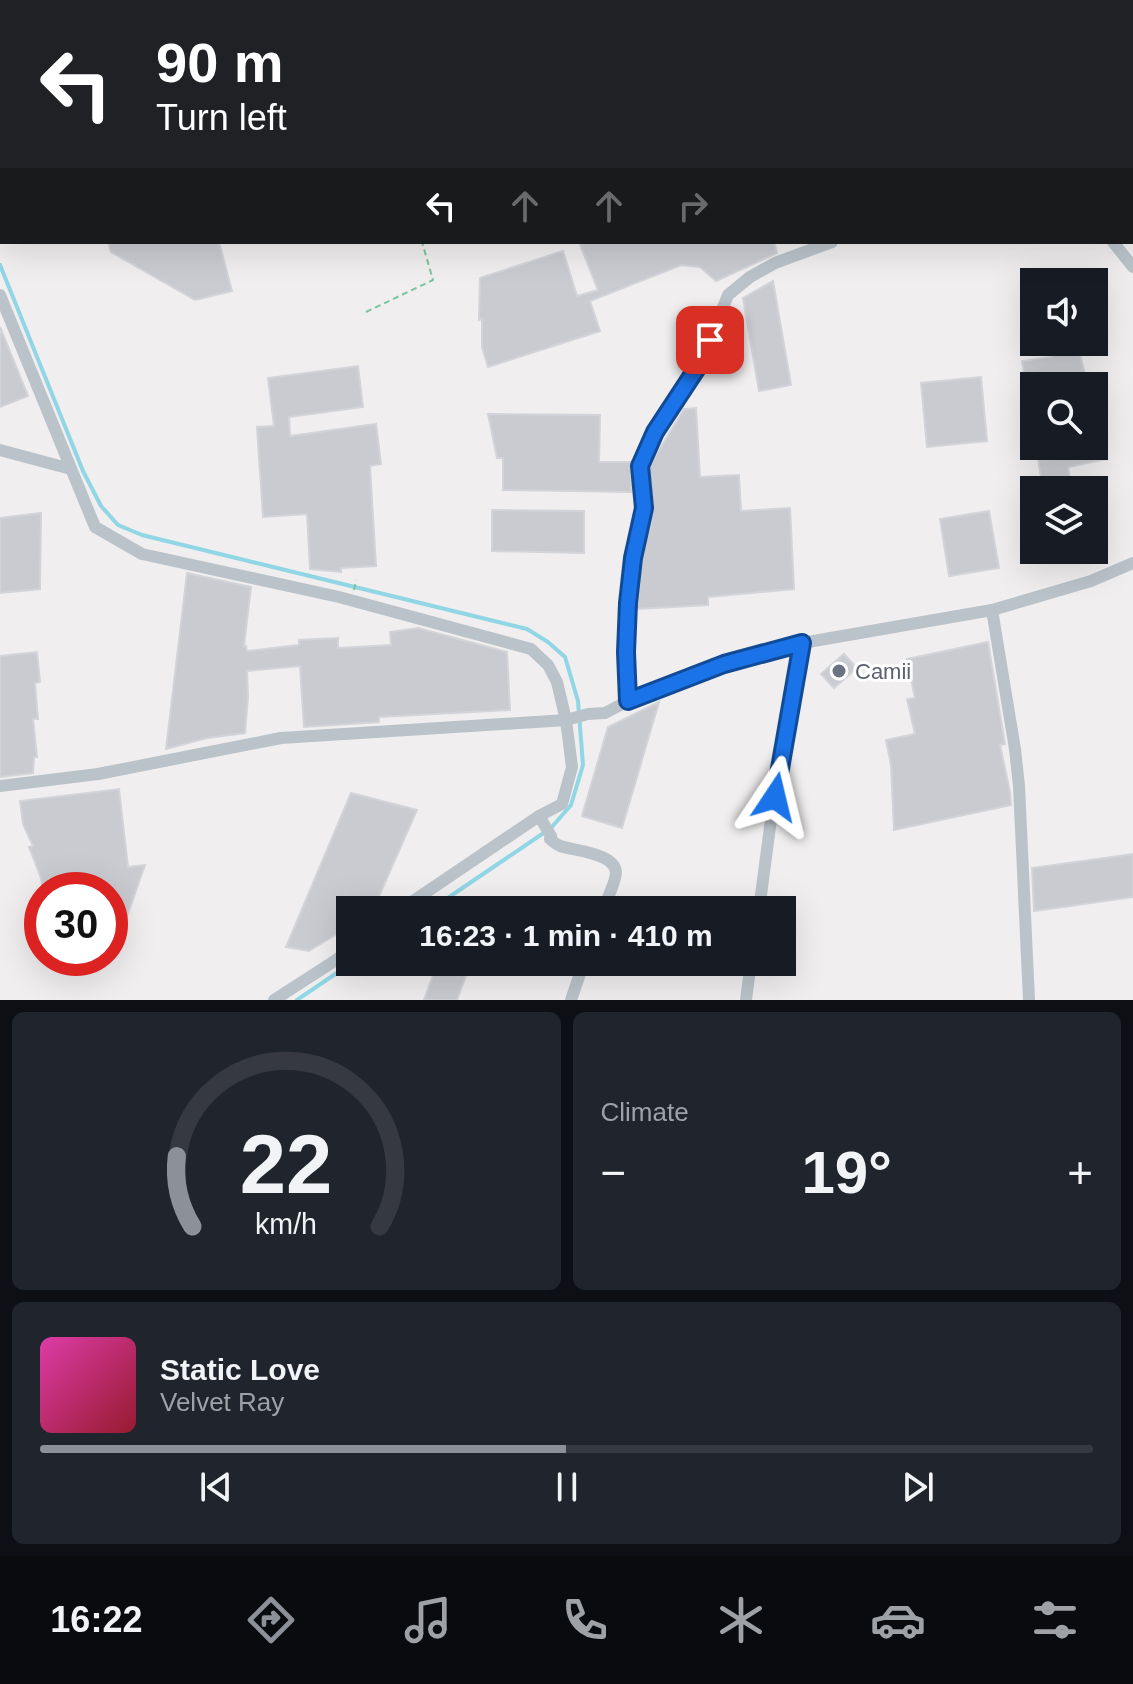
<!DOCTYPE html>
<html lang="en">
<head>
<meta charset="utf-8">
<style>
	:root { --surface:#171b24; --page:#20242c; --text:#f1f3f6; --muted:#9ea1a6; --line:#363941; --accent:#8c9099 }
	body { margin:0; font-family:Helvetica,sans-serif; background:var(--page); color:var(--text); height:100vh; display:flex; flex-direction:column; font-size:30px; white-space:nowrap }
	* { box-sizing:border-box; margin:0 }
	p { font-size:26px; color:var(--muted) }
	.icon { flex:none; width:44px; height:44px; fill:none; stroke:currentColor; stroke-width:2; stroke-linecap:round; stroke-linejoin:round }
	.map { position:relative; height:1000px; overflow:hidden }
	.sheet { display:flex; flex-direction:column; gap:12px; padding:12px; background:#0d0f14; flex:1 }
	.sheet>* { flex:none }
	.banner { position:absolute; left:0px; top:0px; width:1134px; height:244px; box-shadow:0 8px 32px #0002; background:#202124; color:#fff; overflow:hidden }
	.fabs { position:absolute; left:1020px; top:268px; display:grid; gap:16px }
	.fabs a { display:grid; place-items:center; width:88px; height:88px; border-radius:0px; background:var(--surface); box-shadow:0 8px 32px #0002; font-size:40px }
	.speed { position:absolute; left:24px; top:872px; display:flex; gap:16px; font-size:40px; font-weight:700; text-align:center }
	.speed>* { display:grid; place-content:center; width:104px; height:104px; border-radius:50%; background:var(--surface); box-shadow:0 8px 32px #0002; line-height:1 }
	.speed .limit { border:12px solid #d22; background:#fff; color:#111 }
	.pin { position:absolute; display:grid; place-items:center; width:68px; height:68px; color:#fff; margin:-34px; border-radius:16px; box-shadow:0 4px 12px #0006 }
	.me { position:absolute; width:88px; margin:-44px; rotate:10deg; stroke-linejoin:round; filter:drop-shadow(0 0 6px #0008) }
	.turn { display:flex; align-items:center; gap:28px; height:168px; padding:0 24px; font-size:36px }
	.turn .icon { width:104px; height:104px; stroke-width:2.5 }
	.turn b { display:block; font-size:56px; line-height:68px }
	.lanes { display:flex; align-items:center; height:76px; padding:0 24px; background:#0003; justify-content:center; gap:40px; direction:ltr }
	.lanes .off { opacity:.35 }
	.big { font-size:60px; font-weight:700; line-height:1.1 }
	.sheet .card { flex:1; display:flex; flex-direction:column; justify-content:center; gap:12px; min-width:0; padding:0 28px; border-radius:12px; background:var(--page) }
	.sheet .dial { align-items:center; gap:0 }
	.dial svg { height:208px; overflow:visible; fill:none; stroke:var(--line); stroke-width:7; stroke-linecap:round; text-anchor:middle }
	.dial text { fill:var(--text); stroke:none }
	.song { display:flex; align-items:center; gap:24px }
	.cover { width:96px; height:96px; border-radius:12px; background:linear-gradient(135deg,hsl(320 70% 55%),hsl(350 70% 35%)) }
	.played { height:8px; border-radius:4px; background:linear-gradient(90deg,var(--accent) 50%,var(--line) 50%) }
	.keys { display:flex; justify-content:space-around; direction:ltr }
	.heat { display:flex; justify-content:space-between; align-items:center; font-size:44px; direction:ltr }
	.sheet .tiles { flex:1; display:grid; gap:12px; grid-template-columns:1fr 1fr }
	.card:last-child { grid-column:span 2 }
	.trip { position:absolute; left:336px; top:896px; width:460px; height:80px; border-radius:0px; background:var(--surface); box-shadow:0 8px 32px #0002; font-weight:700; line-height:80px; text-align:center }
	.dock { display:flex; height:128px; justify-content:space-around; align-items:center; background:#090b0e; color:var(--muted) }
	.dock .icon { width:56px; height:56px }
	.dock .on { color:var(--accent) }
	.dock b { font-size:36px; color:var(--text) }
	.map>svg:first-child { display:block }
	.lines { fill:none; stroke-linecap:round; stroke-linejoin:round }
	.stream { stroke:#90d6e4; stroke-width:4 }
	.building { fill:#c9cbd0; stroke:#d2d4d9; stroke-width:2 }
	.path { stroke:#7ac69e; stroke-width:2; stroke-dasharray:6 4; stroke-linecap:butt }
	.minor { stroke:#bac3ca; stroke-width:12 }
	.route-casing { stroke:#114b97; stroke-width:20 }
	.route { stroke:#1a73e8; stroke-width:14 }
	.worship-dot { fill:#6b7280; stroke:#fff; stroke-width:3 }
	.labels { text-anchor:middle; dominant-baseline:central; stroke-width:6; stroke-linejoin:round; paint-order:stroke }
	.worship-label { font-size:22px; fill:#5b616d; stroke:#fff; text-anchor:start }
</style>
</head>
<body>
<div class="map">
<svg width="1133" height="1000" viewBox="0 0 1133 1000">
	<rect width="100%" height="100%" fill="#f0eeee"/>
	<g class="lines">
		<path class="stream" d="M0,265L83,471L101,506L118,525L142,535L527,629L548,642L565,657L578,701L583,765L571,805L551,828L430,910
			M297,1000L353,962"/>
	</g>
	<path class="building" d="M108,242H219L232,291L195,300L111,252Z
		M579,242H774L777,253L716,281L700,267L681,265L590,301L600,331L488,367L482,347V319L479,320L480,278L563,251L577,296L598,290Z
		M773,281L791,385L759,391L743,298Z
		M0,327L28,396L0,407Z
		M1078,347L1088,386H1026L1022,361L1052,357L1051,352Z
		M358,366L363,407L289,417L290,436L376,424L381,464L370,466L376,566L341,568V572L310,569L307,514L263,517L257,427L274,426L268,378Z
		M981,377L987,441L927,447L921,383Z
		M696,408L700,477L739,475L741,511L790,508L794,589L708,597V605L637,609L642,559L648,530H650L653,509L649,467L684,409Z
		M488,414L600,415L599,462H631V492L503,490V458H497Z
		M1097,422L1107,459L1068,467L1072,490H1043L1036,446H1094V423Z
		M492,510L584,511V553L492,551Z
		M989,511L999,568L949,576L940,519Z
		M41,513L40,589L0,593V518Z
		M187,573L251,587L244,646H246L247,651L299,645V640L338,638V648L391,645L390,632L418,628L507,652L510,710L379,717V722L304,727L300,666L247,671L248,696L245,733L207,738L166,749Z
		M988,642L1005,744L1000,745L1010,792L1011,805L894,830L891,765L886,740L915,734L907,699L915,698L907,659Z
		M37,652L40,682L35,683L38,719H33L37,757H34L33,773L0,777V656Z
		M844,654L857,668L834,688L821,674Z
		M659,702L622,828L582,816L608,727Z
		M119,789L128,867L145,865L126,919L110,921V890H43L41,878L29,847L33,846L23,824L20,801Z
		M351,793L417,810L373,910H350V926L309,951L286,947Z
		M1133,854V897L1034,911L1032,868Z
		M476,897L507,909V910H456Z
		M438,962H471L457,1000H424Z"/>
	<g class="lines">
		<path class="path" d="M333,0L334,2
			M496,0L497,2
			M366,312L433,280L422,242
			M354,590L356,580"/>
		<path class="minor" d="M992,0L993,2
			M1113,242L1133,267
			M0,295L95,527L142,554L339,597L531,649L548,665L557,682L566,720L572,767L562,804L539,816L400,910
			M0,450L71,469
			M992,610L1015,749L1019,786L1029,1000
			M628,701L626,652L628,603L633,558L644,508L640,466L655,432L701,362L728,295L750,277L775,263L832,242
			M0,786L98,774L281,738L566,720L588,714L605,713L628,701L724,664L802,643L992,610L1091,581L1133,563
			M539,816L551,836L550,839C554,842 555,844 560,846C574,851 616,853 616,873C615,884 607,899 603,910
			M759,910L770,827L802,643
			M274,1000L336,960L350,949
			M571,1000L584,962
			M746,1000L751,962"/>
	</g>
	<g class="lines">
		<defs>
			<path id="route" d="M710,340L701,362L655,432L640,466L644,508L633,558L628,603L626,652L628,701L724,664L802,643L775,797"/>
		</defs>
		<use href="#route" class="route-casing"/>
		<use href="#route" class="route"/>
	</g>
	<circle class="worship-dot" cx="839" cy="671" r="8"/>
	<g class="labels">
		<g class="worship-label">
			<text x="855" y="671">Camii</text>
		</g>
	</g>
</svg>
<div class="fabs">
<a><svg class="icon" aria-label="sound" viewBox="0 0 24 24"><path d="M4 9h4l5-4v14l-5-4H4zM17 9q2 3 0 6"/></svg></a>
<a><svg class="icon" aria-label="search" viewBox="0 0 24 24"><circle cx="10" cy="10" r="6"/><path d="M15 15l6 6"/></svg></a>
<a><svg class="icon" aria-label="layers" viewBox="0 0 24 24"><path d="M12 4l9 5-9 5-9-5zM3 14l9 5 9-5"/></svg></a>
</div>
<div class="speed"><div class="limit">30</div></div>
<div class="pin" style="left:710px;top:340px;background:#d93025"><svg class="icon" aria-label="arrive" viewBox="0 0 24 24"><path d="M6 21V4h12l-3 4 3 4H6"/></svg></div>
<svg class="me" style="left:775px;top:797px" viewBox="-20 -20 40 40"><path d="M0-17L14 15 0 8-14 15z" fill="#1a73e8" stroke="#fff" stroke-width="4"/></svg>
<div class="trip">16:23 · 1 min · 410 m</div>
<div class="banner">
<div class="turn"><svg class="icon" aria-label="left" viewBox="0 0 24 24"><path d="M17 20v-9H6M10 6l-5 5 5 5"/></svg><div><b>90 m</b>Turn left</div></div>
<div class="lanes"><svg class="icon" aria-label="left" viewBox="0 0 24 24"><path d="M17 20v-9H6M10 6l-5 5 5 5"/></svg><svg class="icon off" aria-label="ahead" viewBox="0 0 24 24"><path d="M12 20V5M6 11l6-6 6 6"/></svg><svg class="icon off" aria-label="ahead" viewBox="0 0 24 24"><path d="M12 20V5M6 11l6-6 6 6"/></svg><svg class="icon off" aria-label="right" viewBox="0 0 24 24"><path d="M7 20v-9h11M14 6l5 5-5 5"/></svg></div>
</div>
</div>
<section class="sheet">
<div class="tiles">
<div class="card dial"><svg viewBox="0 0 100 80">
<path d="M14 69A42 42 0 1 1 86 69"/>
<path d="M14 69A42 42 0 0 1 8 42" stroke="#8c9099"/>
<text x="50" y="56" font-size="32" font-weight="700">22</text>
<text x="50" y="72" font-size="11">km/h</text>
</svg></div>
<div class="card"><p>Climate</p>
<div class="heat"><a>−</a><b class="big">19°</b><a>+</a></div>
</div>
<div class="card">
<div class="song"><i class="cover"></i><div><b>Static Love</b><p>Velvet Ray</p></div></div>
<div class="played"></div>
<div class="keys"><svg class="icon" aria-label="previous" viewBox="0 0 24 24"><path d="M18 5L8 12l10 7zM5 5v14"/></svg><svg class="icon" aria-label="pause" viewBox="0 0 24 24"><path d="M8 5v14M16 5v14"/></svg><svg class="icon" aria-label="next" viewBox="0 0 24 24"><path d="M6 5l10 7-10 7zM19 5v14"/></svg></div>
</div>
</div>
</section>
<nav class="dock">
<b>16:22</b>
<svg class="icon on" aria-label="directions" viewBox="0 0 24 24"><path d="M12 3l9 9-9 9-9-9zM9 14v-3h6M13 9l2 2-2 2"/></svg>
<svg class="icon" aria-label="music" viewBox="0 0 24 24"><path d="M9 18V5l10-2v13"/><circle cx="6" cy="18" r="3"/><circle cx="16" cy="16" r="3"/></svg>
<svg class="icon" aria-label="phone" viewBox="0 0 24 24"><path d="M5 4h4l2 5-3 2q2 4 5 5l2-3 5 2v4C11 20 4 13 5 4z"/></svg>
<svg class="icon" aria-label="climate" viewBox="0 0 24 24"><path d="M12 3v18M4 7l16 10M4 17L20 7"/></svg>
<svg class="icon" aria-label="car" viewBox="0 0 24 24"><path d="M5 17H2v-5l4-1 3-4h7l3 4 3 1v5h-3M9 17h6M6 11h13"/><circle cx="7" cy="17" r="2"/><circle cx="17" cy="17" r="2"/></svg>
<svg class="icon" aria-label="filters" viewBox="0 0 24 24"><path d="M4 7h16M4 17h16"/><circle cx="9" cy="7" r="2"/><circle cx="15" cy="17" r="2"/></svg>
</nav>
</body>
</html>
